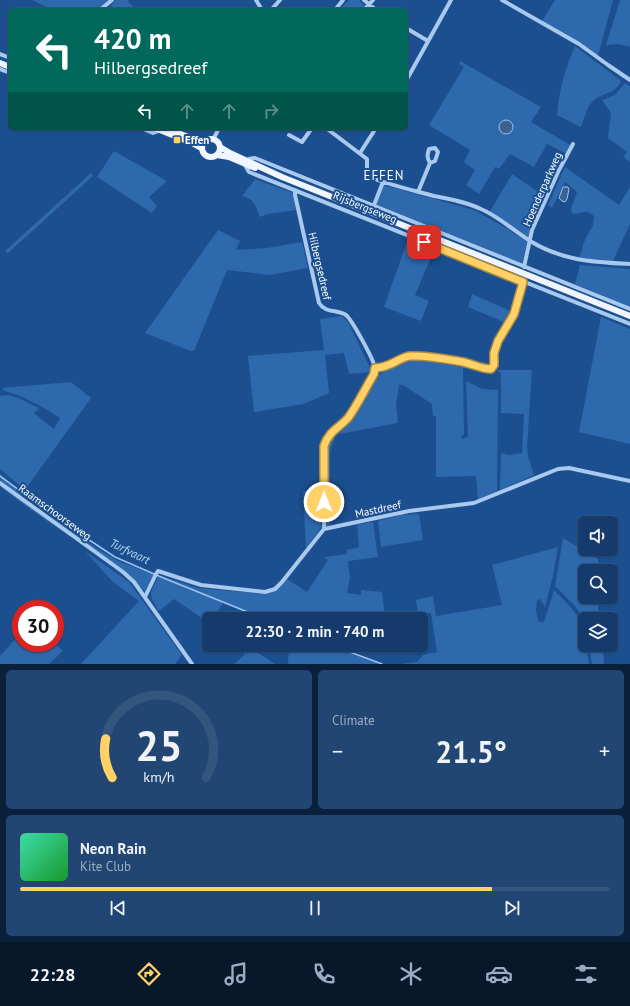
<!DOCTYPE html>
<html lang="en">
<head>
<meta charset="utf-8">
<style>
	:root { --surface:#143b6b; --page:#214673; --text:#f1f3f6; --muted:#9dadc1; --line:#33557e; --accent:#ffd166 }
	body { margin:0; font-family:"PT Sans",sans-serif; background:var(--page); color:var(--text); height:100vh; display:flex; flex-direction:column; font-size:15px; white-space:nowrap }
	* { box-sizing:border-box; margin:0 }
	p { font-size:13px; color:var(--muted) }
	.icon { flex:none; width:22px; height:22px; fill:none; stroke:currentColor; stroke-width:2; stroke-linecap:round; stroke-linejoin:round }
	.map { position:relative; height:664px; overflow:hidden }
	.sheet { display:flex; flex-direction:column; gap:6px; padding:6px; background:#0b203b; flex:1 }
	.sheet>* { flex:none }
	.hud { position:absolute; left:8px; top:8px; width:400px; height:122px; border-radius:6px; box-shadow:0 1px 3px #0004,0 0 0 1px var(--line); background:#00695c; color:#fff; overflow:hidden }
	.tools { position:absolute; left:578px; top:516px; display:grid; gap:8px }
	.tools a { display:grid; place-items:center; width:40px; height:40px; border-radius:6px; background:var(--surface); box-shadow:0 1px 3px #0004,0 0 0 1px var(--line); font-size:20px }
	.speed { position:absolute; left:12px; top:600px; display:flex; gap:8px; font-size:20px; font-weight:700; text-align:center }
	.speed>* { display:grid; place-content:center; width:52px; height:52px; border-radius:50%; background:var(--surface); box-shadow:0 1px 3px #0004,0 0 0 1px var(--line); line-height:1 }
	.speed .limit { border:6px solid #d22; background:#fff; color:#111 }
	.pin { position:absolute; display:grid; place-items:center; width:34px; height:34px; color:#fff; margin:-17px; border-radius:8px; box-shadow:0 2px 6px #0006 }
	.me { position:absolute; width:44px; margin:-22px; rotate:0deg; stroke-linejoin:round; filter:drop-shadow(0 0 3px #0008) }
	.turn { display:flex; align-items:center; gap:14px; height:84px; padding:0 20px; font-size:18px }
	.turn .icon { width:52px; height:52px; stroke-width:2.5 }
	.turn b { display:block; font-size:28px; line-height:34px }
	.lanes { display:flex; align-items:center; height:38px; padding:0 20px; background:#0003; justify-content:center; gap:20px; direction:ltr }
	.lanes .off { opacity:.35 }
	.big { font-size:30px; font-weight:600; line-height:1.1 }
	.sheet .widget { flex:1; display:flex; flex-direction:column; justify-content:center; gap:6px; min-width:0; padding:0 14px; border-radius:6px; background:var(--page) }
	.sheet .dial { align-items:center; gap:0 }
	.dial svg { height:104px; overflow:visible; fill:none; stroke:var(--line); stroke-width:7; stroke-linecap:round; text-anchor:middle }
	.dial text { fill:var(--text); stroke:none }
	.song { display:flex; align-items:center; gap:12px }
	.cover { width:48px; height:48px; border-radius:6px; background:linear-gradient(135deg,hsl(160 70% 55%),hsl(130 70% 35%)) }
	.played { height:4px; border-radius:2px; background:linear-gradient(90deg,var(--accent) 80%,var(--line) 80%) }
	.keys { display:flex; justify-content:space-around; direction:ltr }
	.heat { display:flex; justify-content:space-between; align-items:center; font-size:22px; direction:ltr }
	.sheet .tiles { flex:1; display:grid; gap:6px; grid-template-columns:1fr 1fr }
	.widget:last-child { grid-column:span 2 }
	.trip { position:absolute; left:202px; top:612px; width:226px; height:40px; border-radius:6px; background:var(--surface); box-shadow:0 1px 3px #0004,0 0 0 1px var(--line); font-weight:600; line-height:40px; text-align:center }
	.dock { display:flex; height:64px; justify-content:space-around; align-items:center; background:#08182b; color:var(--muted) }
	.dock .icon { width:28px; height:28px }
	.dock .active { color:var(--accent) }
	.dock b { font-size:18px; color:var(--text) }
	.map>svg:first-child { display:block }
	.green { fill:#2e69ad }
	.water { fill:#3c6290; stroke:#9cc4f0 }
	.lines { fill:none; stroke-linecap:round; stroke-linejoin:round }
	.stream { stroke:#9cc4f0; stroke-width:1.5 }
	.minor { stroke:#a9c9ee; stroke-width:4 }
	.primary { stroke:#f0f6ff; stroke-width:6 }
	.route-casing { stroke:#a68842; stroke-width:10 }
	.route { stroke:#ffd166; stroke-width:7 }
	.poi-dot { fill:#ffd166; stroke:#1b4f8f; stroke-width:1.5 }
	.labels { text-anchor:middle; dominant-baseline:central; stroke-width:4; stroke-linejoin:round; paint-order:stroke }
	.poi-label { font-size:11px; font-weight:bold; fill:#fff; stroke:#1b4f8f; text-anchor:start }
	.street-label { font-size:11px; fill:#fff; stroke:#1b4f8f }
	.water-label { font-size:12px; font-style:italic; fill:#b5d3f5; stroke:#1b4f8f }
	.quarter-label { font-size:13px; letter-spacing:1px; fill:#fff; stroke:#1b4f8f }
</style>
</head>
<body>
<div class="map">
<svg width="630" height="664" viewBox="0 0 630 664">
	<rect width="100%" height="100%" fill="#1b4f8f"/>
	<path class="green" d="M32,0H110L98,10H53Z
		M116,0H127L136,10H114L111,5Z
		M349,0H359L365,6L362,10H339Z
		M555,0H613L598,56L542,21Z
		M620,0H630V47L619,44L606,45Z
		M575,46L621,81C616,94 603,92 593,101C587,106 584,119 581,127L557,115C559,90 565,69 575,46Z
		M460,61L541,107L531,122L572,146L567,154L547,144L534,167L510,154L499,169L495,167L479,194L466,185L475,170L464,162L470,150L429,125L464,67L459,64Z
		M625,83L630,86V162L623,157L627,152L608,138L611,113L602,100L615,95Z
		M114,151L167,181L149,197L157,206L152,213L97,177Z
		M565,167L619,205L630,187V224L612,263L578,260L582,250L583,244L593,225L594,216C583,208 584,214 574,214L572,213L571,209L577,192L565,182L552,208L548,205Z
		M91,173L93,176L8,253L5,251Z
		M512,174L546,197L529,238L489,213Z
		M255,179L293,193L296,210L268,214L260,217C255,205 255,200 242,196Z
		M383,185L474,210L506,228L527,242L522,263L376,205Z
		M218,230L240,241L236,250L267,248L302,242L308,268L270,275L227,270L194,351H191L145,333Z
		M408,239L434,250L415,295L429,301L421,321L384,307Z
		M580,265L630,269V307L575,284Z
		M472,294L513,312L506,323L468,307Z
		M342,316L348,322L372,372L349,374L344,353L325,355L329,393L304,404L254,412L248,356L324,350L320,319Z
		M601,317L630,329V444L579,432Z
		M412,359L463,367L464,435L461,436L462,439L468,437L466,381L482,389L498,390L497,491L478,499L476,476L436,477V416H433L432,404L403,385H399L396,405L398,423L339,434C369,409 364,367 412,359Z
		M497,370H532L527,447L528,456L534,475L500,490L501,453L509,455L522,453L524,414L501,413V374Z
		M71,382L91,398L25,490L0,469V396C13,392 27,403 39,408L34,413L54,429L60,418C47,409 33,402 18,395C12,393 5,392 1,388Z
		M336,436L331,447L330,454V525L326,526V453L329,443Z
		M0,474L23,493L21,497L25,500L98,549L116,560L154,575L145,592L131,576C88,547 40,519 0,486Z
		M321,490V528L306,548L303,491Z
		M419,514L423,540L381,547L378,521L402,515Z
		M373,522L378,557L348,561L350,578L347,593L361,595V590L382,592L385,619H262L223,603L213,619H209V623L174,599L159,611C147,593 150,594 159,575L198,588L263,594C274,593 280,588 287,579L307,592L328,560L324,557L347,554V550L359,547L357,525Z
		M563,538L598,559V571H585V597H598V619H585V621L575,606L555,586Z
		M558,547L553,576L545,607L540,599L537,600L536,610L538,621L540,622H543L545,619L554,590L567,603L580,619L585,631V645H586L589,664H401L417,662L423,655L437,652L431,613L418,614L416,600L433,596L436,616L502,605L492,565Z
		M85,551L129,582L182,655L175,664H81L139,601L113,582Z
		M21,633V643H54L63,651L49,664H0V656Z
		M246,645L275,664H234L245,654L240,648Z
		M289,645H356L355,655L381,664H288Z
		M589,645L603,646L604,664H592Z"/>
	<path class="water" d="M499 127a7 7 0 1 1 14 0a7 7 0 1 1-14 0Z
		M563,187H568L569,189L567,199L565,202L562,201L559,198Z"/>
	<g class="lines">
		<path class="stream" d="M0,476L68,526L115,557L161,577L265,619
			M331,645L382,664"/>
		<path class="minor" d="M256,0L262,10
			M364,0L376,10
			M502,0L579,44L608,65L630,80
			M100,10L112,0
			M271,10L280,0
			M335,10L343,0
			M364,10L373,0
			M406,28L428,41
			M0,54L10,58
			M0,69L10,73
			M406,81L451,0
			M141,128L153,133L161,130
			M326,128L367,159V176C389,185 412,190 434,196C450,199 466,202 481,209C498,216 514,231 530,241C563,261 593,262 630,264
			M289,135L302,142L312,128
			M214,138L219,128
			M360,153L376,128
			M295,190V195L319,303C326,314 337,309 346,315C352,320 374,360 375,368C375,369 374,372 374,374C366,386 357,407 348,418C339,428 328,432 324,446V529
			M418,192L430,163L435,161L438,152L435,148L429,149C427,155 427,158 430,163
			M374,205L383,182
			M524,267L532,230L559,170L573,144
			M630,309L255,158C249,158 247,159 245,165L249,172L630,324
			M375,368C391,368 399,357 410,356C428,355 446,359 463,362C472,364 482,369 491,369L494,365L497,344L514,314L523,282
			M0,483L123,572L134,582L192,664
			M145,597L156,574L158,571L201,585L265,592L275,589L282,582L324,529L409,511L474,503L558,469L569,468L630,481"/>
		<path class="primary" d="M0,63L10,67
			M155,128L192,143L201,148
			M166,128L193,139L204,141
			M202 148a9 9 0 1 1 18 0a9 9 0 1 1-18 0Z
			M220,147L230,153L282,177L630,316
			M217,155L229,157L255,168"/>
	</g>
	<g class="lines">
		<defs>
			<path id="route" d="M324,502V446C328,432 339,428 348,418C357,406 366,387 374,374L375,368C391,368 399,357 410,356C428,355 446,359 463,362C472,364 482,369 491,369L494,365V353L498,341L514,314L523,282L424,242"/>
		</defs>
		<use href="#route" class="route-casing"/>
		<use href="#route" class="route"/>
	</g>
	<rect class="poi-dot" x="173" y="136" width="8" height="8" rx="2"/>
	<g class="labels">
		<g class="poi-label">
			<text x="185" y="140">Effen</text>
		</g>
		<g class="street-label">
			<text transform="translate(542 189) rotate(-66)">Hoenderparkweg</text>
			<text transform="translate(365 207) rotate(22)">Rijsbergseweg</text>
			<text transform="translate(320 266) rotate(77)">Hilbergsedreef</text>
			<text transform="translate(378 509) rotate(-12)">Mastdreef</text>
			<text transform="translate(55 512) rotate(36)">Raamschoorseweg</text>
		</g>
		<g class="water-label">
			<text transform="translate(130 551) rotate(26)">Turfvaart</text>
		</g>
		<g class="quarter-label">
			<text x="384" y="175">EFFEN</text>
		</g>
	</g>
</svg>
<div class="tools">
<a><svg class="icon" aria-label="sound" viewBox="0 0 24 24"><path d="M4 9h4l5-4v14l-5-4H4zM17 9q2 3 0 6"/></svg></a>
<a><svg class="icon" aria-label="search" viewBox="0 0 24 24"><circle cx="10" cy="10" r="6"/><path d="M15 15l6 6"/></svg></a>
<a><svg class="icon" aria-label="layers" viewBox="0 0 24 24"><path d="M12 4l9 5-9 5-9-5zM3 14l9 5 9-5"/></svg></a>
</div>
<div class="speed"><div class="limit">30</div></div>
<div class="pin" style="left:424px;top:242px;background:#d93025"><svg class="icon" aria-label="arrive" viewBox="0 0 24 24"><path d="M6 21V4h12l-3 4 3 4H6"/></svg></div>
<svg class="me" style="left:324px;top:502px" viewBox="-20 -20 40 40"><circle r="17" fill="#ffd166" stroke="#fff" stroke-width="3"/><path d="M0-11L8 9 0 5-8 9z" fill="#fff"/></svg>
<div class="trip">22:30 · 2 min · 740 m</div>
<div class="hud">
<div class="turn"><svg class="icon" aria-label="left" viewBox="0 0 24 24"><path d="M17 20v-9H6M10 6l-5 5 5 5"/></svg><div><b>420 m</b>Hilbergsedreef</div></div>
<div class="lanes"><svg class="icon" aria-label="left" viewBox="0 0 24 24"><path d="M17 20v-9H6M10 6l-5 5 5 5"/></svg><svg class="icon off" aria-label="ahead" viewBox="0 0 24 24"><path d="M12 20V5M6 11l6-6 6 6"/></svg><svg class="icon off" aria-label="ahead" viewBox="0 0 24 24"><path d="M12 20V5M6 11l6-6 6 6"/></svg><svg class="icon off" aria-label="right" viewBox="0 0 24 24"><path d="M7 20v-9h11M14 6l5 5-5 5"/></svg></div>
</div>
</div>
<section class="sheet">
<div class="tiles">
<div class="widget dial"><svg viewBox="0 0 100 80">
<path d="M14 69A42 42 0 1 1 86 69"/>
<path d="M14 69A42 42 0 0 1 9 39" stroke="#ffd166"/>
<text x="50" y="56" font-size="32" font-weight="700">25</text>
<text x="50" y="72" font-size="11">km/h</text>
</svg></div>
<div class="widget"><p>Climate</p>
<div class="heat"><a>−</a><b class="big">21.5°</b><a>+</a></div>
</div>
<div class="widget">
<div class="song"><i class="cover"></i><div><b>Neon Rain</b><p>Kite Club</p></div></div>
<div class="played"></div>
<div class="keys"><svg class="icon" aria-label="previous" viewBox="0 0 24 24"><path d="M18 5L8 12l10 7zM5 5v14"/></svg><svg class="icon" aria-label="pause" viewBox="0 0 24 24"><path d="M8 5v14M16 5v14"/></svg><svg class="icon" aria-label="next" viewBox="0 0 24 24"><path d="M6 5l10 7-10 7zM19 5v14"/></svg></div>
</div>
</div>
</section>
<nav class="dock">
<b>22:28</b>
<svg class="icon active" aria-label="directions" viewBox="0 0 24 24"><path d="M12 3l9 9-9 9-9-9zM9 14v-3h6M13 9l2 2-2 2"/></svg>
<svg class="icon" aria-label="music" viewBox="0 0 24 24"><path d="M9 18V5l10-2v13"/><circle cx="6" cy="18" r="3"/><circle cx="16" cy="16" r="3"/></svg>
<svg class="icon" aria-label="phone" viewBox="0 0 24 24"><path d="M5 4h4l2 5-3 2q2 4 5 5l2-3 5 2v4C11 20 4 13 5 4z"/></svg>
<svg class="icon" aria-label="climate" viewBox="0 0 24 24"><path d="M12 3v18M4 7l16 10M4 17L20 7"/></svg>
<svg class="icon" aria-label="car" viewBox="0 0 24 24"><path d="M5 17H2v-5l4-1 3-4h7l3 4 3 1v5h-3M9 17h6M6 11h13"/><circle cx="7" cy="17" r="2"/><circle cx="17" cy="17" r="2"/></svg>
<svg class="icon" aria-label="filters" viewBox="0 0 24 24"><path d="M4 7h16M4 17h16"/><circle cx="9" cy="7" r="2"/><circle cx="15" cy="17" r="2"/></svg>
</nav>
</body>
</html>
